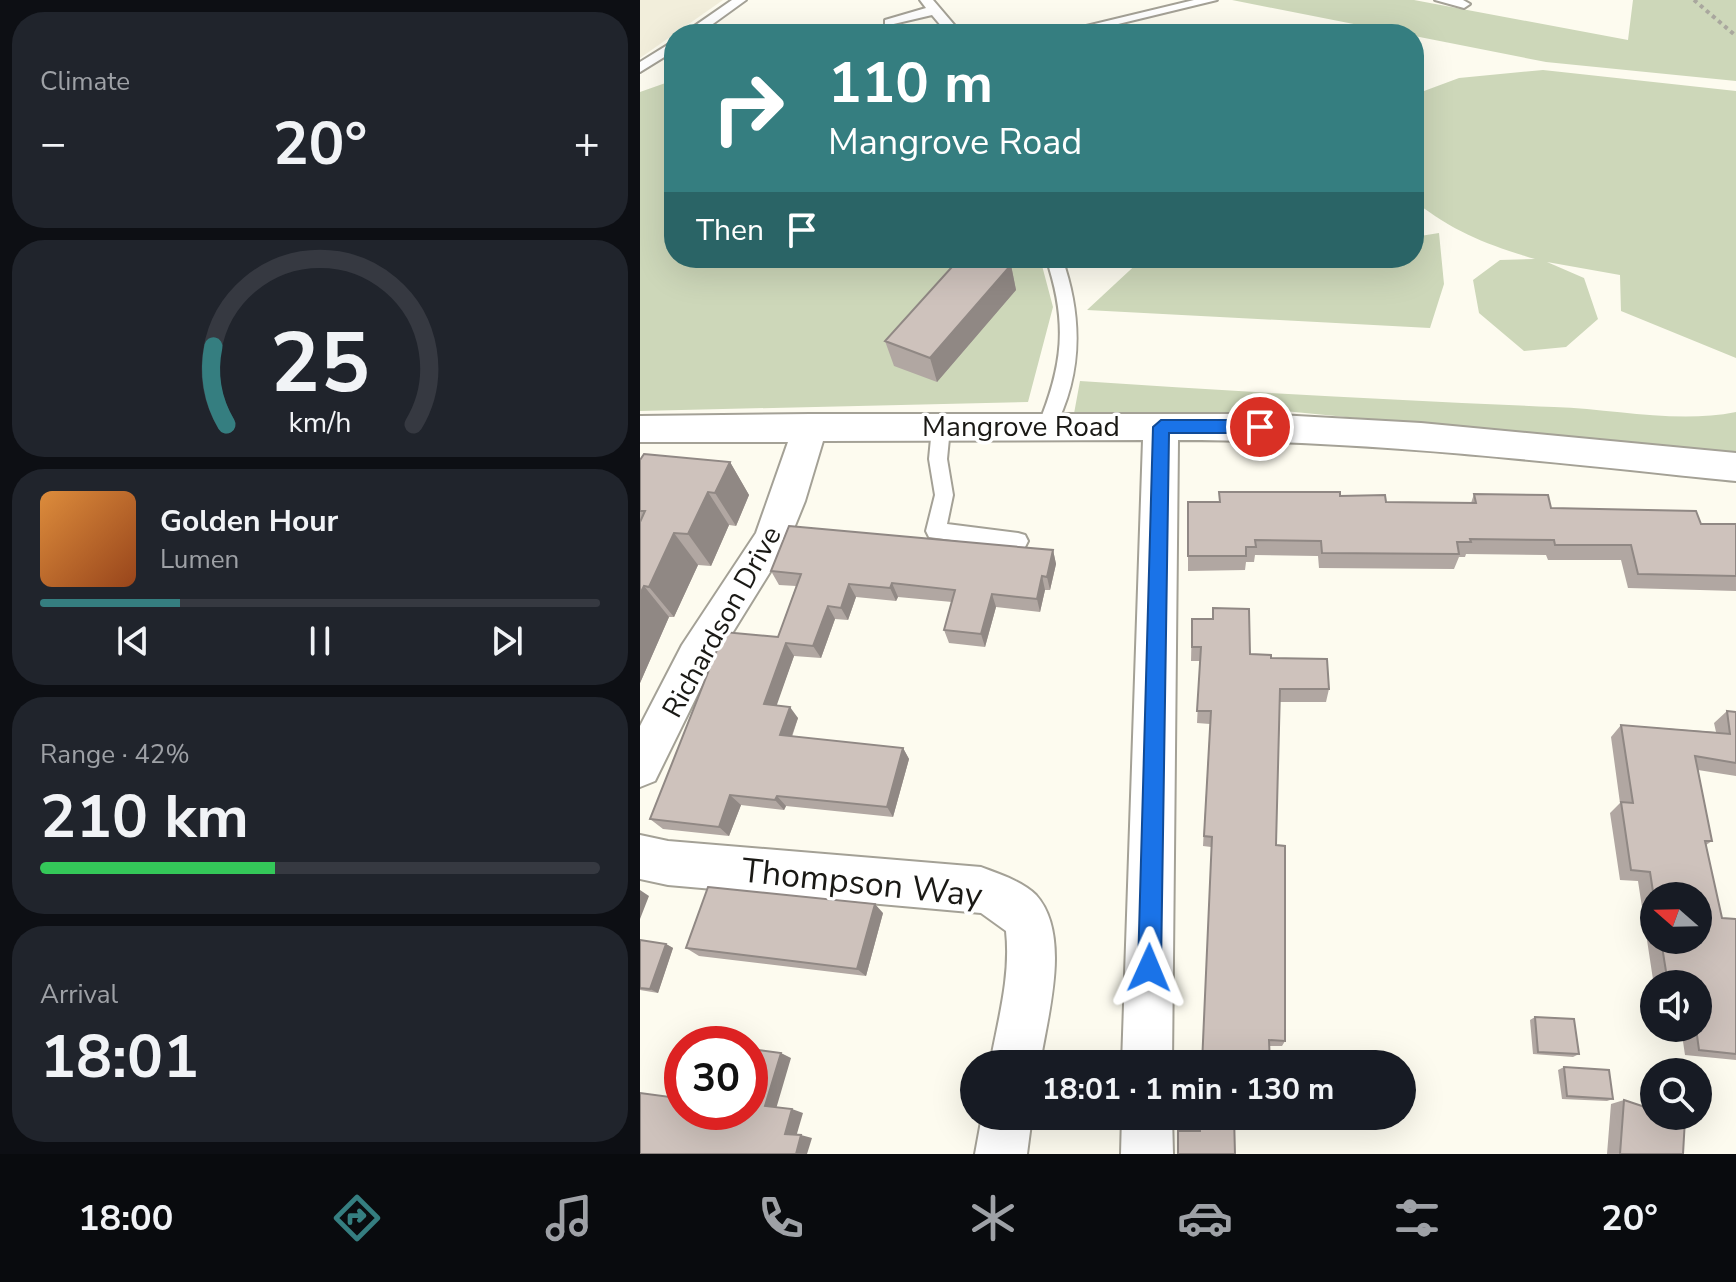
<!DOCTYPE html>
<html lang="en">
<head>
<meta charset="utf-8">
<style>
	:root { --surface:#171b24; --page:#20242c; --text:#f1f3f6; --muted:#9ea1a6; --line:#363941; --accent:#357e80 }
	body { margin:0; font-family:"Nunito Sans",sans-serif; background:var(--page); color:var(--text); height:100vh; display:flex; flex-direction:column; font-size:30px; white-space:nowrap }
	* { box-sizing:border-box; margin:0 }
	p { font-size:26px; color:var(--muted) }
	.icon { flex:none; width:44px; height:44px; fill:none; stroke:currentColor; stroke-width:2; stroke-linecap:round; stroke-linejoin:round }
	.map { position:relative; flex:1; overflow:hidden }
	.sheet { display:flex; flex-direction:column; gap:12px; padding:12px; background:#0d0f14; width:640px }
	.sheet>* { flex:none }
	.hud { position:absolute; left:24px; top:24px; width:760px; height:244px; border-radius:32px; box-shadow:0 8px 32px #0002; background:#357e80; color:#fff; overflow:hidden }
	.needle { width:52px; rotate:290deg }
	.controls { position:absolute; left:1000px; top:882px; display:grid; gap:16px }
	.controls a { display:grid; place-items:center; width:72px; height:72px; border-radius:50%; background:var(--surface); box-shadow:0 8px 32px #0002; font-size:40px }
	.speed { position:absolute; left:24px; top:1026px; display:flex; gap:16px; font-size:40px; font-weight:700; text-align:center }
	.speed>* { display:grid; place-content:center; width:104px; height:104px; border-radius:50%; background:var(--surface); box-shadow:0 8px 32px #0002; line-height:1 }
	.speed .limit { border:12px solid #d22; background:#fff; color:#111 }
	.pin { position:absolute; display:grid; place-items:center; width:68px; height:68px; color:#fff; margin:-34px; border:4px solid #fff; border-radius:50%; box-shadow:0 2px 8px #0007 }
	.me { position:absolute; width:88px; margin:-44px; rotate:1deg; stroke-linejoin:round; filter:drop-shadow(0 0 6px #0008) }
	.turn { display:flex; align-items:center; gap:28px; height:168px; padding:0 32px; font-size:36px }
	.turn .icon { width:104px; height:104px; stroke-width:2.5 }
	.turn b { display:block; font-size:56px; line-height:68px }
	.then { display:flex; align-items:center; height:76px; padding:0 32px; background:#0003; gap:16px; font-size:30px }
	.big { font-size:60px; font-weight:700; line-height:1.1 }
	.sheet .widget { flex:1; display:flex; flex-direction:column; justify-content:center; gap:12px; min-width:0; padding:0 28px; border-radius:32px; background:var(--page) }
	.sheet .dial { align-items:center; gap:0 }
	.dial svg { height:208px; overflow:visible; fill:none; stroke:var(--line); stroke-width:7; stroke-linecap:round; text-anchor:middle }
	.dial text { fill:var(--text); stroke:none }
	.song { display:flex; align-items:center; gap:24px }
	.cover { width:96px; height:96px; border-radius:12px; background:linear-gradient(135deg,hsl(30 70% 55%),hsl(20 70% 35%)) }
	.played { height:8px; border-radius:4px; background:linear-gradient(90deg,var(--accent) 25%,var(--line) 25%) }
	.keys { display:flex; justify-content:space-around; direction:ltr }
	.heat { display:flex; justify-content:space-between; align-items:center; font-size:44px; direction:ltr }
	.charge { height:12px; border-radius:6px; background:linear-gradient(90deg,#34c759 42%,var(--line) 0) }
	.trip { position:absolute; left:320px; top:1050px; width:456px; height:80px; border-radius:40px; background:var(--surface); box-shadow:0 8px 32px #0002; font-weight:700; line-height:80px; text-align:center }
	.menu { display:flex; height:128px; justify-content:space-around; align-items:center; background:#090b0e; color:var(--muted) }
	.menu .icon { width:56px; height:56px }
	.menu .active { color:var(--accent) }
	.menu b { font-size:36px; color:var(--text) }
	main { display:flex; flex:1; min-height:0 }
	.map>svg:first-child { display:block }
	.built { fill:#f2eedb }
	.green { fill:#cdd7b9 }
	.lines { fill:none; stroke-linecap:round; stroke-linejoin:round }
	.service-casing { stroke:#a4a196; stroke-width:4 }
	.minor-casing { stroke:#a4a196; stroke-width:4 }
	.path { stroke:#a9a79e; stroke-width:4; stroke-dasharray:4 4; stroke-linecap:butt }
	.service { fill:#fff; fill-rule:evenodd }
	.minor { fill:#fff; fill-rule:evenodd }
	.wall { fill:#b1a7a2; fill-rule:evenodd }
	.shaded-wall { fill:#908884 }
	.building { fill:#cec2bc; stroke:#908884; stroke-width:2 }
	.route { fill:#1a73e8; stroke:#114b97; stroke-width:2 }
	.labels { text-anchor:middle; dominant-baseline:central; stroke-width:7; stroke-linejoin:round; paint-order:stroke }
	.street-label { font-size:28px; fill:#1a1915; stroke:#fff }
	.near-street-label { font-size:34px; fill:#1a1915; stroke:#fff }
</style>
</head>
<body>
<main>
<section class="sheet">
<div class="widget"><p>Climate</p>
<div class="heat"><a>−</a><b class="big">20°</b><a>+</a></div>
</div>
<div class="widget dial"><svg viewBox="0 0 100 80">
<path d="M14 69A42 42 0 1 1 86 69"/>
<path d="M14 69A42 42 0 0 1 9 39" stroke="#357e80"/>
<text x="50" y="56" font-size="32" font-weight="700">25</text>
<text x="50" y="72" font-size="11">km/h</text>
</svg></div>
<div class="widget">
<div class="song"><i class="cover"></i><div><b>Golden Hour</b><p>Lumen</p></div></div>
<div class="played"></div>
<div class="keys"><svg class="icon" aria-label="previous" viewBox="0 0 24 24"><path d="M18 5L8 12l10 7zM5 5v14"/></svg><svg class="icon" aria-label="pause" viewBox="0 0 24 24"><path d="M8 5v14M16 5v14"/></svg><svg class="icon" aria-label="next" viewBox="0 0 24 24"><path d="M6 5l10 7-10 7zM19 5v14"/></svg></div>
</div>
<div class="widget"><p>Range · 42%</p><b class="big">210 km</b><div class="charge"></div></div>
<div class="widget"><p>Arrival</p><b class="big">18:01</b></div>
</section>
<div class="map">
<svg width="1096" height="1154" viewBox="0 0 1096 1154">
	<rect width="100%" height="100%" fill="#fdfbef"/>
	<path class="built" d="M0,0H83L0,58Z"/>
	<path class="green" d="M592,0H774L988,40L993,0H1096V81L906,62Z
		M903,70L1096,91V358L981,311L980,275L907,262L944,278L958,319L926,347L884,351L839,313L833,280L860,260L895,259C845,244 816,233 774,201V99L776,94L819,78Z
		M34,80V258H400L413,307L388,402L0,411V92Z
		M799,233L804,284L790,328L447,310L503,258H774V237Z
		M440,381C598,392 756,400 914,407C975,409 1037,424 1096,412V455L634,410L433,419Z"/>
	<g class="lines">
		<defs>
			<path id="service" d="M92,0H106L59,34H43Z
				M280,0H293L322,34H308L292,15L245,26V20L286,8Z
				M554,0H577L437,34H413Z
				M795,0H823L830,4L824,8Z
				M34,41V51L0,72V62Z
				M406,258H422C443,318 443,376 412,433L406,435L397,428C423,366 428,323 406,258Z
				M301,421L310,428L307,459L313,495L307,524L378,533L385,535L388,541L385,547L378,549L289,537L286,531L295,495L289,459L292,428Z"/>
			<path id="minor" d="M170,414H620L781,423L1096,453V481C910,462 725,440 538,440L532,1064H482L503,440L183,441L165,501L148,543L70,669L15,781L0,787V726L42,645L116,533L148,442H0V416Z
				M0,835L28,841L341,867C359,874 382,881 396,895C432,935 407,1017 400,1064H350C358,1020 371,976 366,931L341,913L28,885L0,879Z
				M342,1116H392L387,1154H335Z
				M482,1116H532L533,1154H481Z"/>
		</defs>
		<use href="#service" class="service-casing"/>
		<use href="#minor" class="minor-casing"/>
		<path class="path" d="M1054,0L1096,36"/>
		<use href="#service" class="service"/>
		<use href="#minor" class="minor"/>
	</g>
	<path class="wall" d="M371,265L376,290L297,382L254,366L245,341Z
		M0,460L90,462L109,495L96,526L89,525L71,566L58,565L34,617H29L0,683Z
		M579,492L700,496L746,502L831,503L834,494L911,508L1061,524H1096V591L988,588L981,560H908L906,555L826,554L825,557H819L814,569L679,568L678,556L615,555L614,562H606L605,570L548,571V502H579Z
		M413,550L416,564L410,590H405L400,612L356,607L345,647L309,643L304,630L312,602L258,597L256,601L216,597L208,620L195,619L181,658L154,656L136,705L158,718L152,737L263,748L269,759L253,817L146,806L144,810L101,805L89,836L23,829L10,819L138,637L156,586L139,585L131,571Z
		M552,619L610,654L631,658L689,689L686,702H640L636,845L645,1041L642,1046H629L571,847L563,846L570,724L557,723L560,661H551Z
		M1087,711L1096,712V776L1058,770L1072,841L1066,845L1082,918L1096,919V1060L1045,1055L1041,1028H1058V984H1014V986L998,881L980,880L970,813L980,803L971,737L981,725L1076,732L1074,723ZM1014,896L1058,940H1014Z
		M243,913L226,976L59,956L46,948Z
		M0,940L26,944L33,948L18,993L0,990Z
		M895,1017L939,1054L933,1057L893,1054L890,1020Z
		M924,1067L973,1099L967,1101L922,1099L918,1070Z
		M984,1100L1043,1154H967L971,1104Z
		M560,1116H629L594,1117L560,1131Z"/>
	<path class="shaded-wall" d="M371,265L376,290L297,382L290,358Z
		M90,462L109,495L96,526L75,493Z
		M68,492L89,525L71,566L48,534Z
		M34,533L58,565L34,617L9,587Z
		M413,550L416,564L410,590L407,577Z
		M402,576L405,590L400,612L397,599Z
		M252,583L258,597L256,601L250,588Z
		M209,584L216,597L208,620L201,608Z
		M4,586L29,617L0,683V594Z
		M352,594L356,607L345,647L341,634Z
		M188,606L195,619L181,658L173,646Z
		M146,643L154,656L133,716L124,704Z
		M150,707L158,718L148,746L140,735Z
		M263,748L269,759L253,817L247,807Z
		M90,795L101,805L89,836L79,827Z
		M137,796L146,806L144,810L135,800Z
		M0,890L9,896L0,919Z
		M235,904L243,913L226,976L217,969Z
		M26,944L33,948L18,993L10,989Z
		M141,1053L151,1058L136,1109L125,1106Z
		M152,1109L163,1113L156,1137L145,1134Z
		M161,1135L172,1138L167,1154H156Z"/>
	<path class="building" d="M320,258H352L371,265L290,358L245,341Z
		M4,454L90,462L75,493L68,492L48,534L34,533L9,587L4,586L0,594V522L5,511H0V460Z
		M579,492H700V496L745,495L746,502L836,503L834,494L908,495L911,508L1056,511L1061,524H1096V576L998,574L991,545H915L914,540L830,539L831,542H817L819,554L682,553L681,541L615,540L616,547H606V556H548V502H580Z
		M149,526L413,550L407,577L402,576L397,599L352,594L341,634L304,630L315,590L252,583L250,588L209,584L201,608L188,606L173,646L146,643L124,704L150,707L140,735L263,748L247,807L137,796L135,800L90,795L79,827L10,819L84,632L138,637L161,574L131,571Z
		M573,608L609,609L610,654L631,655V658L687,659L689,689H640L636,845L645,846V1041L629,1040L630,1064H562L572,837L564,836L571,711H557L561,647H552V619H573Z
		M1087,711L1096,712V763L1055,756L1072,841H1065L1082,918L1096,919V1054L1059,1050L1056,1028H1058V984H1028L1021,940H1058V896H1014V898L1010,872L991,870L981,802L993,803L981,725L1090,734Z
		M68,887L235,904L217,969L46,948Z
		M0,940L26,944L10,989L0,988Z
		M895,1017L934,1019L939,1054L898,1052Z
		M110,1049L141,1053L125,1106L152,1109L145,1134L161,1135L156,1154H0V1093L37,1098L42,1082V1112H110Z
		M924,1067L969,1070L973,1099L927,1096Z
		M984,1100L1014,1110V1116H1034L1045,1119L1043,1154H980Z
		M560,1116H594L595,1154H538V1131H560Z"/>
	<path class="route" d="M521,420H620L628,427L620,433H529L521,968L517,976L509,980L501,976L498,968L513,427Z"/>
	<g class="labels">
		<g class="street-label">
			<text x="381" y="427">Mangrove Road</text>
			<text transform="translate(82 622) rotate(-61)">Richardson Drive</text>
		</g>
		<g class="near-street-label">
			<text transform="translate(222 883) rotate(6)">Thompson Way</text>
		</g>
	</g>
</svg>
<div class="controls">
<a><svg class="needle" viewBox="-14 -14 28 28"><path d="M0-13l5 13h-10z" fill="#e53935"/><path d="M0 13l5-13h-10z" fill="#9ea1a6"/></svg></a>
<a><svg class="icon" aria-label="sound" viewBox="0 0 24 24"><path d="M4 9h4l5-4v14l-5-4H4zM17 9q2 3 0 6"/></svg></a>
<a><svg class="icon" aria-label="search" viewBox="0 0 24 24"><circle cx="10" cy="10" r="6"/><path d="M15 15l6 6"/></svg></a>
</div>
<div class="speed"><div class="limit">30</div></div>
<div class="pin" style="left:620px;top:427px;background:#d93025"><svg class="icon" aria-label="arrive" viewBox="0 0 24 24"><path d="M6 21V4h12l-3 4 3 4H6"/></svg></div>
<svg class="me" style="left:509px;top:968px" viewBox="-20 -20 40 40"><path d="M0-17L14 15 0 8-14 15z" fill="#1a73e8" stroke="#fff" stroke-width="4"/></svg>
<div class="trip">18:01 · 1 min · 130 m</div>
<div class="hud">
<div class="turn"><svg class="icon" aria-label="right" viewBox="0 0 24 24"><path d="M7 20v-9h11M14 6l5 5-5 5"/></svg><div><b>110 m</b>Mangrove Road</div></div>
<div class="then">Then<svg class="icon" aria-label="arrive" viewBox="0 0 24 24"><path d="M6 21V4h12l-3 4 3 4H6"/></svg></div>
</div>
</div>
</main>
<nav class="menu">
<b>18:00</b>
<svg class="icon active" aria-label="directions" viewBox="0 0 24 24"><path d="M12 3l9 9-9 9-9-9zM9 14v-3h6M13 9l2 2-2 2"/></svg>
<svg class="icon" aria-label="music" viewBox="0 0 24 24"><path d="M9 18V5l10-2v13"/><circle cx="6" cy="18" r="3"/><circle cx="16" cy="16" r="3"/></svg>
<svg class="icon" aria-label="phone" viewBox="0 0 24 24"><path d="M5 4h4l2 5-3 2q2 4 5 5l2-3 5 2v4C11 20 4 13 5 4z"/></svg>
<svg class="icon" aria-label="climate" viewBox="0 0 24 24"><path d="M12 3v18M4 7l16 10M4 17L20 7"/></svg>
<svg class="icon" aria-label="car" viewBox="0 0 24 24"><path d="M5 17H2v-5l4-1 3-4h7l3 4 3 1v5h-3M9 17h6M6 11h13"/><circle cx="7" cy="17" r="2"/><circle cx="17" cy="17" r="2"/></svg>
<svg class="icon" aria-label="filters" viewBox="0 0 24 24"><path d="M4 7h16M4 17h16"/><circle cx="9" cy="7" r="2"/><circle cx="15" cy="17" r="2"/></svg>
<b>20°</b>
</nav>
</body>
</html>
